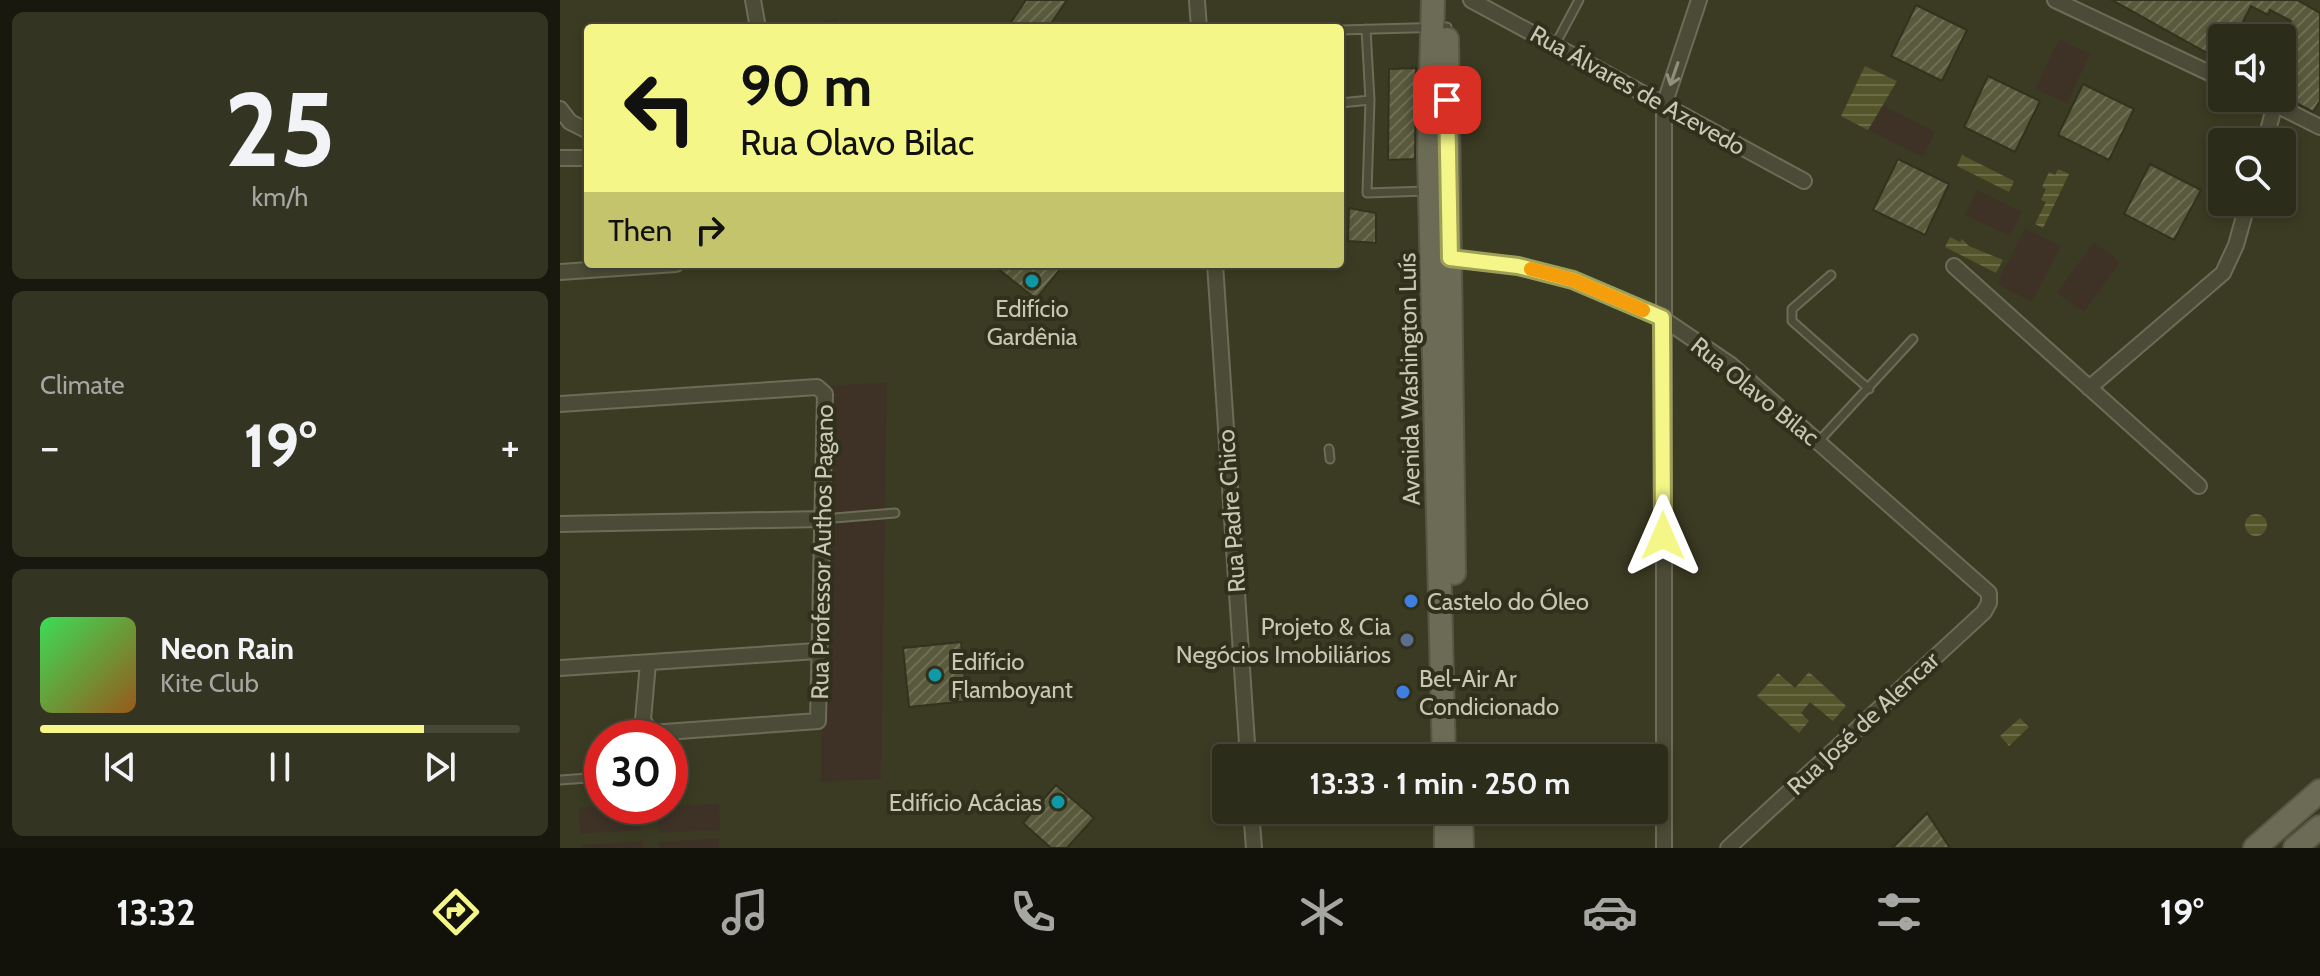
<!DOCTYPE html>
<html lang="en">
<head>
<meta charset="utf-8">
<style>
	:root { --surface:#2c2c1a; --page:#343423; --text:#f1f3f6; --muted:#a6a7a2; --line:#484839; --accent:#f5f688 }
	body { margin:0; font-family:Cabin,sans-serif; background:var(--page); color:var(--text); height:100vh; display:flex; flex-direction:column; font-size:30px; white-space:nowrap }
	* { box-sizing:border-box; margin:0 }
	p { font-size:26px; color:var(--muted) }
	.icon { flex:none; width:44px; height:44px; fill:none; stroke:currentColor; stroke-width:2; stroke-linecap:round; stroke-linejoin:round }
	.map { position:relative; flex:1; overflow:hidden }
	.details { display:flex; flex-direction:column; gap:12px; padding:12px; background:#18180e; width:560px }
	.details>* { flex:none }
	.hud { position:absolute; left:24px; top:24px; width:760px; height:244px; border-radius:8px; box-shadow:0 4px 12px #0003,0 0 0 2px var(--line); background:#f5f688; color:#111; overflow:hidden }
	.tools { position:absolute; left:1648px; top:24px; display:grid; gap:16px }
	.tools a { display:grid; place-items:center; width:88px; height:88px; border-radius:8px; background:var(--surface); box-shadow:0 4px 12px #0003,0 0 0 2px var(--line); font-size:40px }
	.speed { position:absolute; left:24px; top:720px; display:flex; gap:16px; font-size:40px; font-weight:700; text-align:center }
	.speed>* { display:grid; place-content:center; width:104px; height:104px; border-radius:50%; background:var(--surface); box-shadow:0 4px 12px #0003,0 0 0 2px var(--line); line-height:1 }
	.speed .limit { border:12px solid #d22; background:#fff; color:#111 }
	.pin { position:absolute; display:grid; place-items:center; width:68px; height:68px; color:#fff; margin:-34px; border-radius:16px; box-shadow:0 4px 12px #0006 }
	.me { position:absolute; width:88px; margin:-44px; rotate:0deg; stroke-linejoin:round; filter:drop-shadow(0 0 6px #0008) }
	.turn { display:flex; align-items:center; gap:28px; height:168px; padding:0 24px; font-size:36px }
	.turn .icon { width:104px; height:104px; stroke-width:2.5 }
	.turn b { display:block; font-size:56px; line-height:68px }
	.then { display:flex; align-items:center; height:76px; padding:0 24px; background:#0003; gap:16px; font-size:30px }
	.big { font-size:60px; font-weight:700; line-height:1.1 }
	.details .widget { flex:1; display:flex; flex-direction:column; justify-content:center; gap:12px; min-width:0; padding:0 28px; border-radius:12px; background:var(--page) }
	.details .dial { align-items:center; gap:0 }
	.dial b { font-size:104px; line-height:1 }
	.song { display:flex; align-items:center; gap:24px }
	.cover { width:96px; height:96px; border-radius:12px; background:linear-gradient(135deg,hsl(130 70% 55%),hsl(30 70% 35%)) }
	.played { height:8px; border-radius:4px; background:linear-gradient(90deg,var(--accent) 80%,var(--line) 80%) }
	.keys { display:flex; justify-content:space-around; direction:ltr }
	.heat { display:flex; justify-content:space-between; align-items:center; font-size:44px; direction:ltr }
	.trip { position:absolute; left:652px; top:744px; width:456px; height:80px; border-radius:8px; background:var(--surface); box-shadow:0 4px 12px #0003,0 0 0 2px var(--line); font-weight:700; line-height:80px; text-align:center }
	.menu { display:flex; height:128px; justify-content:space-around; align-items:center; background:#12120a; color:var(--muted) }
	.menu .icon { width:56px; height:56px }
	.menu .on { color:var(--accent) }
	.menu b { font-size:36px; color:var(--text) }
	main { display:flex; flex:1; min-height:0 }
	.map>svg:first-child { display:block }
	.green { fill:#3e3227 }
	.water { fill:url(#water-rules) }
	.building { fill:url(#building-hatch); stroke:#32321e; stroke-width:2 }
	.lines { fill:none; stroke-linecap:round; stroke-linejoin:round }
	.lane-casing { stroke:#6c6c57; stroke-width:11 }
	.street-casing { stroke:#6c6c57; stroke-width:18 }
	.primary-casing { stroke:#585743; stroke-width:26 }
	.lane { stroke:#4c4b37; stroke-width:7 }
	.street { stroke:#4c4b37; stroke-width:14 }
	.primary { stroke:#6c6b55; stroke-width:22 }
	.oneway { stroke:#908f7b }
	.route-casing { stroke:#9fa058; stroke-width:20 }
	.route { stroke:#f5f688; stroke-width:14 }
	.slow { stroke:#f59e0b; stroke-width:14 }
	.culture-dot { fill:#0f9aa8; stroke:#30301c; stroke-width:3 }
	.shop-dot { fill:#3f7fe0; stroke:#30301c; stroke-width:3 }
	.service-dot { fill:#5c6f8a; stroke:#30301c; stroke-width:3 }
	.labels { text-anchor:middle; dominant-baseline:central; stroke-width:8; stroke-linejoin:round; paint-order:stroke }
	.street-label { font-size:24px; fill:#c7c7b2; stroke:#30301c }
	.poi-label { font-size:24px; fill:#c7c7b2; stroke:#30301c; text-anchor:start }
</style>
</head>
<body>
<main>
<section class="details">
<div class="widget dial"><b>25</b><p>km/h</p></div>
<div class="widget"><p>Climate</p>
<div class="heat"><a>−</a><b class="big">19°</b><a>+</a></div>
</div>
<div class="widget">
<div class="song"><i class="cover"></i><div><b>Neon Rain</b><p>Kite Club</p></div></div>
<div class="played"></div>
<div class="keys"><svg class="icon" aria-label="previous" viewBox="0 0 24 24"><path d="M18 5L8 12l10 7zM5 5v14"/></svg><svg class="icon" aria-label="pause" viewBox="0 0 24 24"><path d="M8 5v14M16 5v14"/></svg><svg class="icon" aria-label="next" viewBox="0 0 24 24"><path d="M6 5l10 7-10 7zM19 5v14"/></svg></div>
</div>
</section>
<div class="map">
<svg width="1760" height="848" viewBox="0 0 1760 848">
	<defs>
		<pattern id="water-rules" width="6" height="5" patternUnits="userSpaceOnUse" patternTransform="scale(2)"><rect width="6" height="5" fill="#55552c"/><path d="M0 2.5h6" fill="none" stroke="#6c6c48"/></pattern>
		<pattern id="building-hatch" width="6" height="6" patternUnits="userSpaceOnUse" patternTransform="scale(2)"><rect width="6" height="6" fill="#59593c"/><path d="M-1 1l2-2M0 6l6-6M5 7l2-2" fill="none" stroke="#6f6f56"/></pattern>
	</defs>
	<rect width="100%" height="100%" fill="#3b3b23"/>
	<path class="green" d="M277,19L279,28H221Z
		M1499,39L1530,54L1507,103L1475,89Z
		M1320,104L1375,132L1363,157L1308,130Z
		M1417,190L1462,212L1450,236L1405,215Z
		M1465,228L1501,246L1472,302L1437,284Z
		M1534,242L1560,262L1524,312L1497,293Z
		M327,382L321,779L261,782L264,386Z
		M159,804L160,830L99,833L97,807Z
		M80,806L81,830L20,834L19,807Z
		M159,838V848H99L98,842Z
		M83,841V848H22L21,845Z"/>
	<path class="water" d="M1305,66L1337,81L1308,130L1281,116Z
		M1402,155L1454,181L1449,192L1397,166Z
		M1498,169L1509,174L1483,228L1475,224L1486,202L1481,200L1486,189L1482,187L1489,172L1495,175Z
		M1390,237L1400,242L1402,239L1409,246L1443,260L1436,273L1385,247Z
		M1685 525a11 11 0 1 1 22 0a11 11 0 1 1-22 0Z
		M1249,672L1286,706L1273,721L1250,702L1241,713L1249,721L1239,733L1197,696L1218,673L1235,688Z
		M1460,718L1469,727L1449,746L1440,736Z"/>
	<path class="building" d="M466,0H507L488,28H447Z
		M1552,0H1737L1760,13V101L1753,112L1722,95V39L1731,21L1710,10L1708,15L1691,6L1679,29L1696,38H1662V55L1651,49L1649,54Z
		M1356,5L1407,30L1382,81L1331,56Z
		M856,68L855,159L828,160L829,69Z
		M1428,76L1480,101L1455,152L1404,127Z
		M1523,84L1574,109L1549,160L1498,135Z
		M1338,159L1389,184L1365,235L1313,210Z
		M1590,164L1641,190L1614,240L1564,214Z
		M789,208L816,213V243L788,241Z
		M432,264H504L476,299Z
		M401,642L407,701L349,707L343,648Z
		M496,785L534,818L507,848H491L463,823Z
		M1367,813L1390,848H1332Z"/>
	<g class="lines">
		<defs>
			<path id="lane" d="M806,29L810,100
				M780,30L887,27
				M995,45L1019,0
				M780,103L810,100L807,193L866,191
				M1271,275L1232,309V321L1309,389
				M1258,442L1353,339
				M769,449L770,459
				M262,519L335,513
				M0,780L42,777"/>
			<path id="street" d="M193,0L198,28
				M911,0L1244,181
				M1495,0L1662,79
				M637,1L639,28
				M1702,98L1760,127
				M0,109L10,122L28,131
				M1705,142L1715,104
				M0,158H28
				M884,258L958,266L1013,280L1102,318L1171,365L1429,593V603L1424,612L1168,848
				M655,264L688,758
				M1394,266L1639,486
				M0,272L116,264
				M1529,388L1663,273L1676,245L1688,202
				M0,404L257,387L265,394L258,721L91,733L83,720L88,663
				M0,524L261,519
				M0,668L257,651
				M691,810L694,848
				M1104,848V105L1139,0"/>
			<path id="primary" d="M873,0L869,154L884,758
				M887,39L894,573
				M886,810V848
				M901,810L902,848
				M1695,848L1760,791
				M1735,848L1760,827"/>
		</defs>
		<use href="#lane" class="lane-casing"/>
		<use href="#street" class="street-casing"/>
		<use href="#primary" class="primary-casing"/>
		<use href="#lane" class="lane"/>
		<use href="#street" class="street"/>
		<use href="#primary" class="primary"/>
	</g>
	<defs><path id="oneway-shaft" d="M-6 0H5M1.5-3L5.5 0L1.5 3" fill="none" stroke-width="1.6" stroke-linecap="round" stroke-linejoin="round" transform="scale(2)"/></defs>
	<use class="oneway" href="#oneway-shaft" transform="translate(1114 74) rotate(109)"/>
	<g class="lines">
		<defs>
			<path id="route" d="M887,100L890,258L958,266L1013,280L1102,318L1103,536"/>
		</defs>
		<use href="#route" class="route-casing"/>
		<use href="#route" class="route"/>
		<path class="slow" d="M971,269L1013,280L1083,310"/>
	</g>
	<g class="culture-dot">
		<circle cx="472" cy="281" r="8"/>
		<circle cx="375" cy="675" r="8"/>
		<circle cx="498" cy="802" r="8"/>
	</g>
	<g class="shop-dot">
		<circle cx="851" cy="601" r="8"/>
		<circle cx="843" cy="692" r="8"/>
	</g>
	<circle class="service-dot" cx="847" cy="640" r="8"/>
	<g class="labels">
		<g class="street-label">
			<text transform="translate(1078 90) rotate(29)">Rua Álvares de Azevedo</text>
			<text transform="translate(849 379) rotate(-91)">Avenida Washington Luís</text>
			<text transform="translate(1195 391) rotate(39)">Rua Olavo Bilac</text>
			<text transform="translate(671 511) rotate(-94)">Rua Padre Chico</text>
			<text transform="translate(262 552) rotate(-89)">Rua Professor Authos Pagano</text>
			<text transform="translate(1303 723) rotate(-43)">Rua José de Alencar</text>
		</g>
		<g class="poi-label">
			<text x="472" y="308" text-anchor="middle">Edifício<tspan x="472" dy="28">Gardênia</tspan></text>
			<text x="867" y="601">Castelo do Óleo</text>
			<text x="831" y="626" text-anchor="end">Projeto &amp; Cia<tspan x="831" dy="28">Negócios Imobiliários</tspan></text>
			<text x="391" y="661">Edifício<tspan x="391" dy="28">Flamboyant</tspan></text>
			<text x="859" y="678">Bel-Air Ar<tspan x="859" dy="28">Condicionado</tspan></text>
			<text x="482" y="802" text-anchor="end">Edifício Acácias</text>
		</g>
	</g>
</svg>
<div class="tools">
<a><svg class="icon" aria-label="sound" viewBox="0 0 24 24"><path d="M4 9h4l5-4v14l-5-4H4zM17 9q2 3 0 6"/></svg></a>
<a><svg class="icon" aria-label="search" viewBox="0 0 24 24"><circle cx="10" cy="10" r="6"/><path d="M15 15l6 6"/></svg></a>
</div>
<div class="speed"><div class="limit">30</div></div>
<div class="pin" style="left:887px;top:100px;background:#d93025"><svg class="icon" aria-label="arrive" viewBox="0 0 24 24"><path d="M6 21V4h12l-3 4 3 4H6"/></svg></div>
<svg class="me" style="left:1103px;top:536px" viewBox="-20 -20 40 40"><path d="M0-17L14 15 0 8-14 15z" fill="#f5f688" stroke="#fff" stroke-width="4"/></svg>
<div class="trip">13:33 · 1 min · 250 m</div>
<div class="hud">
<div class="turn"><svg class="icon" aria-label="left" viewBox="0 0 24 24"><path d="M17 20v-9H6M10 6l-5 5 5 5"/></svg><div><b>90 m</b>Rua Olavo Bilac</div></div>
<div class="then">Then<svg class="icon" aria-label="right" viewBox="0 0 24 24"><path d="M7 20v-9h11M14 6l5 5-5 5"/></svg></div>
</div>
</div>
</main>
<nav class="menu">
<b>13:32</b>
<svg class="icon on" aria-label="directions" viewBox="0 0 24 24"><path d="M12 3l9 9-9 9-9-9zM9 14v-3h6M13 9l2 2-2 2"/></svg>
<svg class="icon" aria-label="music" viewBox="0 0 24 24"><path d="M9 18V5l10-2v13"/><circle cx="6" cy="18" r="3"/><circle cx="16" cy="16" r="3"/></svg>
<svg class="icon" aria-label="phone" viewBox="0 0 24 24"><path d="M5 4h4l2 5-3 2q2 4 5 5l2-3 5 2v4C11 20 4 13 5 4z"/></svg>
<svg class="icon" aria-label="climate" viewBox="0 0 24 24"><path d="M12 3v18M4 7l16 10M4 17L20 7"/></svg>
<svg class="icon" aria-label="car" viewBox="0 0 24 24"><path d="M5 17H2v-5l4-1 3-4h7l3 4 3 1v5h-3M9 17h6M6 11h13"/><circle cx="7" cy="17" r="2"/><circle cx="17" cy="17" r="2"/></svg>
<svg class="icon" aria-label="filters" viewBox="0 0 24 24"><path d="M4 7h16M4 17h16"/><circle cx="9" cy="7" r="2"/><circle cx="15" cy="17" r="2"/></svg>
<b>19°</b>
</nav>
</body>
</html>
